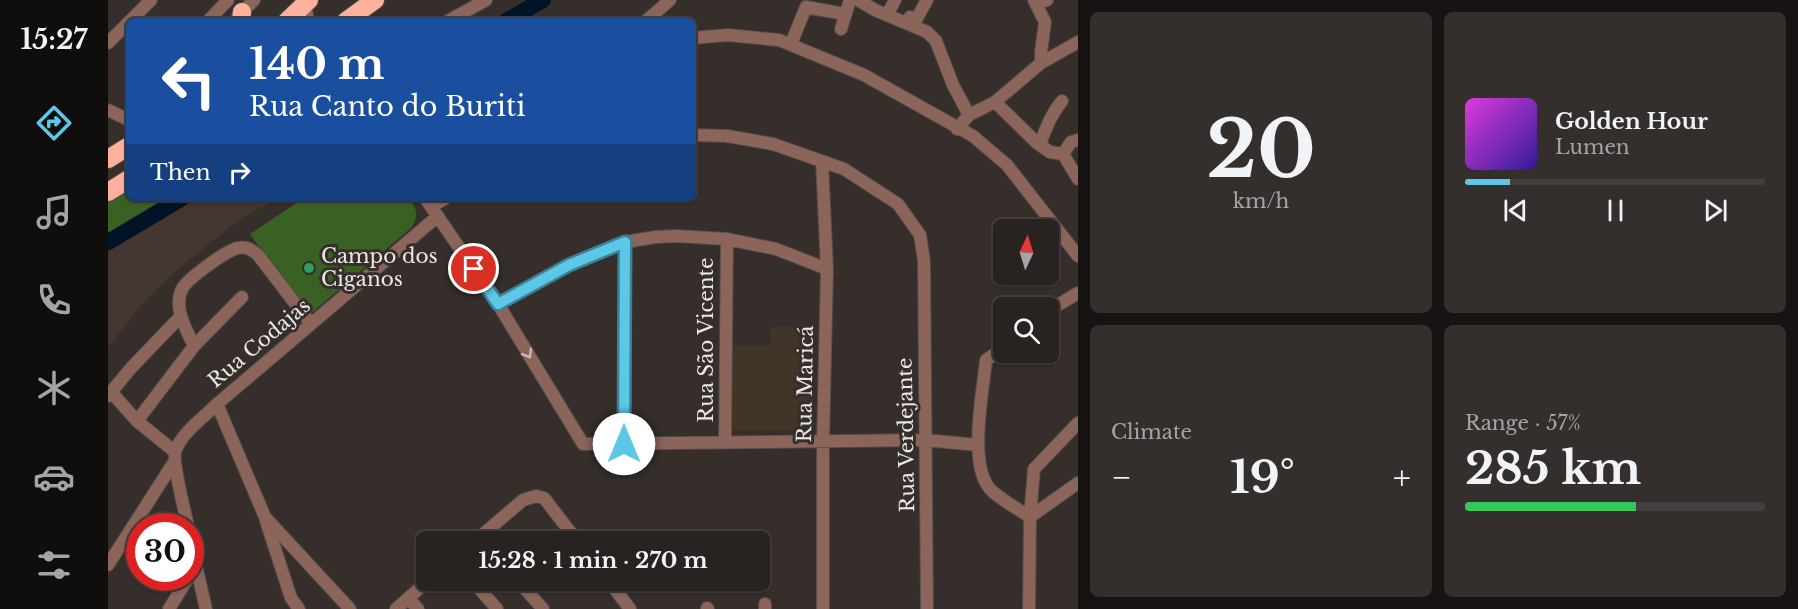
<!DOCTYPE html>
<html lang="en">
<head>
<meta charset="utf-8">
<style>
	:root { --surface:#282220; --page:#342f2d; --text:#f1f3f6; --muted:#a5a4a5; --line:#443f3e; --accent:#5cc7e7 }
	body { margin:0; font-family:"Libre Baskerville",serif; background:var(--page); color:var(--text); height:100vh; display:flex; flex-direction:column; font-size:22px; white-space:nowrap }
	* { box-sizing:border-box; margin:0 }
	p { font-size:20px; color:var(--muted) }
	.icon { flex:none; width:33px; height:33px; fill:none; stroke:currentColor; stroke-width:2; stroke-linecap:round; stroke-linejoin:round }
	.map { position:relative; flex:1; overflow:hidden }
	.drawer { display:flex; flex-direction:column; gap:12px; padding:12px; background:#161312; width:720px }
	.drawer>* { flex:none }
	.top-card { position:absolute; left:18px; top:18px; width:570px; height:183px; border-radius:9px; box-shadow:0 2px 4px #0004,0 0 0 2px var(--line); background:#1a4fa0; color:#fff; overflow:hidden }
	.needle { width:39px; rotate:4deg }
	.tools { position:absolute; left:885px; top:219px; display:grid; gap:12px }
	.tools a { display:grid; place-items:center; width:66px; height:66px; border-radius:9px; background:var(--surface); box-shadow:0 2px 4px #0004,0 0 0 2px var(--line); font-size:30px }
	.speed { position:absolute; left:18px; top:513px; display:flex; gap:12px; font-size:30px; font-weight:700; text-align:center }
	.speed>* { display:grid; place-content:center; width:78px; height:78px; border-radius:50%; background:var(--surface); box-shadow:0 2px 4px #0004,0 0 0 2px var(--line); line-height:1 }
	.speed .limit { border:9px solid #d22; background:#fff; color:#111 }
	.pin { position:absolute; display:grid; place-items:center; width:51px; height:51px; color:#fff; margin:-26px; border:3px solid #fff; border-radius:50%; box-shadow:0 2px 6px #0007 }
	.me { position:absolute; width:66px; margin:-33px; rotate:0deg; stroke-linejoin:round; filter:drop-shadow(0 0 4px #0008) }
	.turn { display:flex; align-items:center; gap:21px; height:126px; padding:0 24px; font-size:27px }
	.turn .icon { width:78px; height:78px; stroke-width:2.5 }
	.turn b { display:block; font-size:42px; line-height:51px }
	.then { display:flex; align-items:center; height:57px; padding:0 24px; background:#0003; gap:12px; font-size:22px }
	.big { font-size:45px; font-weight:800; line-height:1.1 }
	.drawer .tile { flex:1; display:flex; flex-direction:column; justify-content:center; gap:9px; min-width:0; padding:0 21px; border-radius:9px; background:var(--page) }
	.drawer .dial { align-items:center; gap:0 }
	.dial b { font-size:78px; line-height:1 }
	.song { display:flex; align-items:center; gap:18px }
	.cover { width:72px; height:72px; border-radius:9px; background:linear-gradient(135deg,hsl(300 70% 55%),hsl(250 70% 35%)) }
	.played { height:6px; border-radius:3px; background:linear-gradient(90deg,var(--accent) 15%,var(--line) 15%) }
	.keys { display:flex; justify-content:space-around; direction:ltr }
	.heat { display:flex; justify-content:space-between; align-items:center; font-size:33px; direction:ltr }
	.charge { height:9px; border-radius:4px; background:linear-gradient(90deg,#34c759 57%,var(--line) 0) }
	.drawer .tiles { flex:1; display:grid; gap:12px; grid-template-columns:repeat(2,1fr) }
	.trip { position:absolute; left:308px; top:531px; width:354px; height:60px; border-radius:9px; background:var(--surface); box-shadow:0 2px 4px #0004,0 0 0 2px var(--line); font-weight:800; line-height:60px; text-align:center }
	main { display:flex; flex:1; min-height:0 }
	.dock { display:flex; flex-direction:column; width:108px; justify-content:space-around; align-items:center; background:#100e0d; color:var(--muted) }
	.dock .icon { width:42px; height:42px }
	.dock .current { color:var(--accent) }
	.dock b { font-size:27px; color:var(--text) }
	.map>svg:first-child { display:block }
	.built { fill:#443732 }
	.education { fill:#403526 }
	.green { fill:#3a6124 }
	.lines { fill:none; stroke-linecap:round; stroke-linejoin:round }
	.river { stroke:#011427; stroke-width:16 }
	.minor-casing { stroke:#524c49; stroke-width:14 }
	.highway-casing { stroke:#524c49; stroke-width:20 }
	.minor { stroke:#8b645a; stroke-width:12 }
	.highway { stroke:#fdb09c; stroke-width:18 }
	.oneway { stroke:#c9b9b4 }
	.route-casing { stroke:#3c8196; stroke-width:15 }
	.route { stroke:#5cc7e7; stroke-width:10 }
	.leisure-dot { fill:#2e9e5b; stroke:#352e2b; stroke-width:2 }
	.labels { text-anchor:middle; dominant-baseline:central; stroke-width:6; stroke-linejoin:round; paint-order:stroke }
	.poi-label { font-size:20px; fill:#ebe7e5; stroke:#352e2b; text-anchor:start }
	.street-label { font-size:20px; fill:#ebe7e5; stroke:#352e2b }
</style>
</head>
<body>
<main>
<nav class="dock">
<b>15:27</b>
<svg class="icon current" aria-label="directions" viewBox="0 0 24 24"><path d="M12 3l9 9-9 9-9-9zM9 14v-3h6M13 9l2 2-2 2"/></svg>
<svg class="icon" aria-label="music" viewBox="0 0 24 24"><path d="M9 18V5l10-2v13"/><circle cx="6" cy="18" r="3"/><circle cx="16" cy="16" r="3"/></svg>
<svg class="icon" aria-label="phone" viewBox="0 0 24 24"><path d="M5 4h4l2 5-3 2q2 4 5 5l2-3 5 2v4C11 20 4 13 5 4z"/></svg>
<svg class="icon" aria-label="climate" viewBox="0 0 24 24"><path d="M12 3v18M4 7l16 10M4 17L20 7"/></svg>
<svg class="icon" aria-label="car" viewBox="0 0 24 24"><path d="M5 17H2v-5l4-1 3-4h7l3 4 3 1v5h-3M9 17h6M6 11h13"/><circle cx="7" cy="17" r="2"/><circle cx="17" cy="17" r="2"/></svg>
<svg class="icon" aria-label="filters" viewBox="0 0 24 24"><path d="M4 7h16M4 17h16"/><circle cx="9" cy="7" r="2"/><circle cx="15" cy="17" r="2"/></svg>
</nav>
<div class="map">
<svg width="970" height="609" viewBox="0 0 970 609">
	<rect width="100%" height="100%" fill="#352e2b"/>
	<path class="built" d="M90,198H171L134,218L71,268L34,304L0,348V252Z"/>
	<path class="education" d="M663,327H705L706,431H621V346H662Z"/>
	<path class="green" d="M21,190V198H69L0,238V202Z
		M196,198H301C309,210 311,214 304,227L200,316L142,234Z"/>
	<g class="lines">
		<path class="river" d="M398,21L435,0
			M0,242L74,198"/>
		<defs>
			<path id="minor" d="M750,0L767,10L819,32L828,41L845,85L861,115
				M926,0L937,22L933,52V63
				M197,4L200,21
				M928,4L939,0
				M779,15L787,0
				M130,16L146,0
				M22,21L43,0
				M100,21L120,0
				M340,21L378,0
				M538,21L562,0
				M799,23L802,17L808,20L819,0
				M733,29L742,0
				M585,38L619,35L671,40L756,75L865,136L899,165L970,256
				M0,43L21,22
				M683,44L698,7L731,13
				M887,102L929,143L942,152L955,154
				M0,110L21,120
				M849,129L861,115L887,102L933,63L970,42
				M585,135L619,136L665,144L736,169L790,204L812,235L816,261L819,609
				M932,145C937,129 943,114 954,101
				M955,154L970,179
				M955,154L963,142L970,140
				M714,161L719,269L715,442V609
				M317,198L390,304L475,444L817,440L870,445
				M324,206L338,198
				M390,304L461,265L517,242L548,237L568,236L619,239L668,249L719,269
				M950,305L970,293
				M86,346C78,329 65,308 74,289C79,279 119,250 130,248C139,246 144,250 150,255L203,324
				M896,348L878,360C875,392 859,468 884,491C895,501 910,509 922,517L970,483
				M4,393L29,421L66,451
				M0,396L23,368L72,317
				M109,404L157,517L242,609
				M29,421L86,346L134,297
				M617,442L619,239
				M516,444L517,242
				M158,521L183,598L191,609
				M80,526C77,512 63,459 68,449C76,431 95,418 109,404L330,216
				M82,539L98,609
				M366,542L415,500L428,496L436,498L470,542
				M0,565L66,462
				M364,580L389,609
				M409,580L435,609
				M500,580L522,609
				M300,598L310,609
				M599,608L600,609
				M61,609L80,578
				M288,609L321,580
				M657,609V604
				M921,609L922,517L926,469L970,423"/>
			<path id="highway" d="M133,21L134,12
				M179,21L201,0
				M238,21L267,0
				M0,159L21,146
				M0,192L21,179"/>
		</defs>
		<use href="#minor" class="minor-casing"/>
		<use href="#highway" class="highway-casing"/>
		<use href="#minor" class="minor"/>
		<use href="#highway" class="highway"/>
	</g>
	<defs><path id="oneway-chevron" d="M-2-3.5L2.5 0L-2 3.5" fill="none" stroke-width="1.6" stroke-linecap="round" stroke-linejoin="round" transform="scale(1.5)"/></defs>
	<use class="oneway" href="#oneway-chevron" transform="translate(420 354) rotate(59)"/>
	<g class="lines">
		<defs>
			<path id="route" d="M366,269L390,304L461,265L517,242L516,444"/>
		</defs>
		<use href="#route" class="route-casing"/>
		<use href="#route" class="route"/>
	</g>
	<circle class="leisure-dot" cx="201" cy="268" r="6"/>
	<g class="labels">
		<g class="poi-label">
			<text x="213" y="256">Campo dos<tspan x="213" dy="23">Ciganos</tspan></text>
		</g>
		<g class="street-label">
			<text transform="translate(598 340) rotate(-90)">Rua São Vicente</text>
			<text transform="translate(151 343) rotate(-40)">Rua Codajas</text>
			<text transform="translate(697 384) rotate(-89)">Rua Maricá</text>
			<text transform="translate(798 435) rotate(-91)">Rua Verdejante</text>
		</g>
	</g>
</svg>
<div class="tools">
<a><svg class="needle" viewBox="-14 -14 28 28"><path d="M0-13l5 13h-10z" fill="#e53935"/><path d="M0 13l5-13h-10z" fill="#a5a4a5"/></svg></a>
<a><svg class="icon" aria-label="search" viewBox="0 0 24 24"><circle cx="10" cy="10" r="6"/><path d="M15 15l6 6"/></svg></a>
</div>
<div class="speed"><div class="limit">30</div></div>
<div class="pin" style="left:366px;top:269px;background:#d93025"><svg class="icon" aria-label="arrive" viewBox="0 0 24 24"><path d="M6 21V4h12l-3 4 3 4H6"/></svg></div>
<svg class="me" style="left:516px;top:444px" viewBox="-20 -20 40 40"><circle r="19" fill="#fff"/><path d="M0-13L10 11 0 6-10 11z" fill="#5cc7e7"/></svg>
<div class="trip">15:28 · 1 min · 270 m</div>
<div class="top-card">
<div class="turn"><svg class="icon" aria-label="left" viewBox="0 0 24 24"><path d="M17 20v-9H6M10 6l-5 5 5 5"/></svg><div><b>140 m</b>Rua Canto do Buriti</div></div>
<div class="then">Then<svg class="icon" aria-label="right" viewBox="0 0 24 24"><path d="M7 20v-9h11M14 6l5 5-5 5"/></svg></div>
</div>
</div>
<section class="drawer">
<div class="tiles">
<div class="tile dial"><b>20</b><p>km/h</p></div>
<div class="tile">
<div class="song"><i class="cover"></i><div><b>Golden Hour</b><p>Lumen</p></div></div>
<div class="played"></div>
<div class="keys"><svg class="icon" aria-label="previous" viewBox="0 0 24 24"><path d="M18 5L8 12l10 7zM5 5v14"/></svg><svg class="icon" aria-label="pause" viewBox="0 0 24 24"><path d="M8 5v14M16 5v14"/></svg><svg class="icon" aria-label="next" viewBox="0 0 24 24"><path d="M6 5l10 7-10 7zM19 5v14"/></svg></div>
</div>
<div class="tile"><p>Climate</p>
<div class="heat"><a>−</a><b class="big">19°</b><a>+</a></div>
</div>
<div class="tile"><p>Range · 57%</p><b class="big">285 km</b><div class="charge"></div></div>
</div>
</section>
</main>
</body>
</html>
